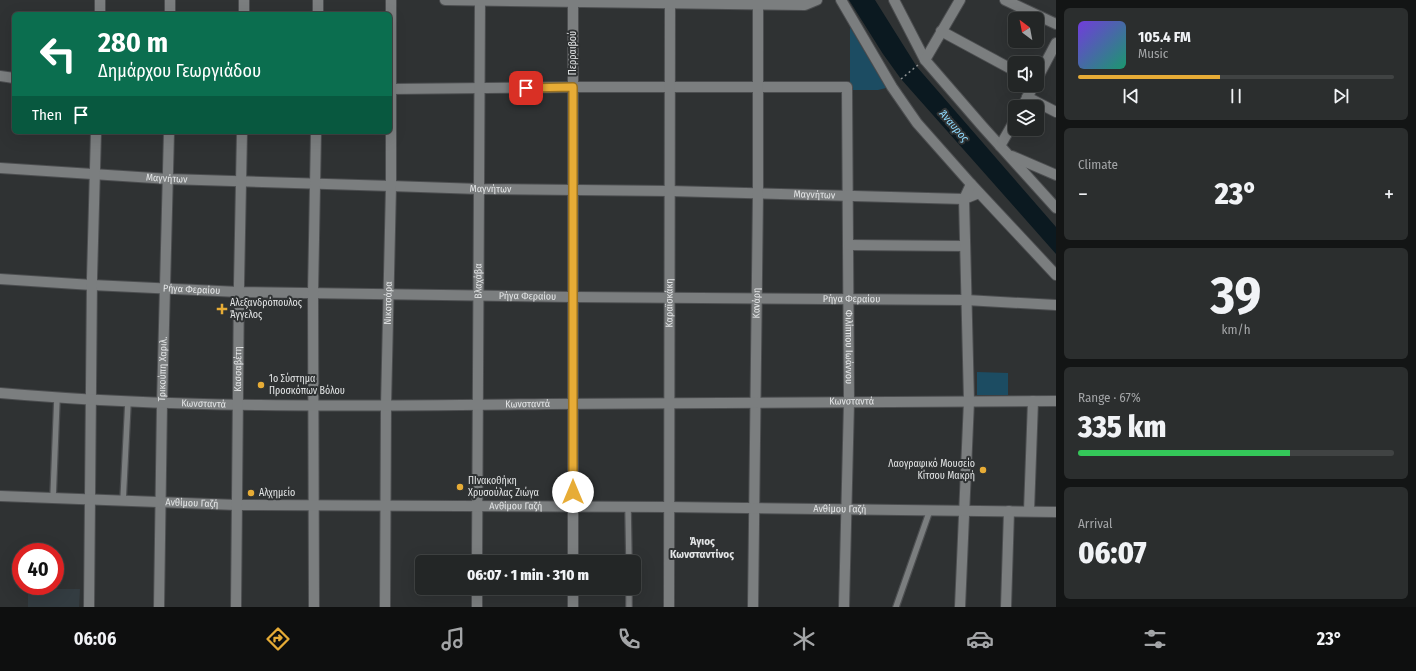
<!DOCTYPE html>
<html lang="en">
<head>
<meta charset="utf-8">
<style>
	:root { --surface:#232626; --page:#2b2e2e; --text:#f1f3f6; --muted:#a3a5a7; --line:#404343; --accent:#e7ac36 }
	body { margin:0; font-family:"Fira Sans Condensed",sans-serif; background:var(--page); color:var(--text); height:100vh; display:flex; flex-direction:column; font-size:15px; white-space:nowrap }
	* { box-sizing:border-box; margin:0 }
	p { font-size:13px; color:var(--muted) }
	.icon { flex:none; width:22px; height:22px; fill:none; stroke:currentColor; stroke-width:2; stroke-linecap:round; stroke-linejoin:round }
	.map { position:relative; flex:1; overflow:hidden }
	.sheet { display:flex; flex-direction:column; gap:8px; padding:8px; background:#131515; width:360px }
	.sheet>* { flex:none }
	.hud { position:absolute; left:12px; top:12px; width:380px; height:122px; border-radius:6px; box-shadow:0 4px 16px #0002,0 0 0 1px var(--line); background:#0b6e4f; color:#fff; overflow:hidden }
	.needle { width:26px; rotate:328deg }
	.fabs { position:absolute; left:1008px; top:12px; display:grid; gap:8px }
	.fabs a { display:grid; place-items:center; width:36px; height:36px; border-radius:6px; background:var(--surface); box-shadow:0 4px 16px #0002,0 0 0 1px var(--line); font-size:20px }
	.speed { position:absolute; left:12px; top:543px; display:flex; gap:8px; font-size:20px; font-weight:700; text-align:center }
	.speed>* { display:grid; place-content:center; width:52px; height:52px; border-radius:50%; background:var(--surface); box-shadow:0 4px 16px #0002,0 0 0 1px var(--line); line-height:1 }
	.speed .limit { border:6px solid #d22; background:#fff; color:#111 }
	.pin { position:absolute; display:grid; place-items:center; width:34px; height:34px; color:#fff; margin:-17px; border-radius:8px; box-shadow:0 2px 6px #0006 }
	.me { position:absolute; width:44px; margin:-22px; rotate:0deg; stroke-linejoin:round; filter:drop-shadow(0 0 3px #0008) }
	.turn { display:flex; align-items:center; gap:14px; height:84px; padding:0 20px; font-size:18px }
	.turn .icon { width:52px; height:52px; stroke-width:2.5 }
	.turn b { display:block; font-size:28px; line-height:34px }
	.then { display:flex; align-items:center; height:38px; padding:0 20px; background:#0003; gap:8px; font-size:15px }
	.big { font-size:30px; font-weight:800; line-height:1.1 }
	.sheet .tile { flex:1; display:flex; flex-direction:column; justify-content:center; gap:6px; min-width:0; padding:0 14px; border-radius:6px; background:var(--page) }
	.sheet .dial { align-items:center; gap:0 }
	.dial b { font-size:52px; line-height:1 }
	.song { display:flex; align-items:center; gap:12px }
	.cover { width:48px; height:48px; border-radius:6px; background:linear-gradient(135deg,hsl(260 70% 55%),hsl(160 70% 35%)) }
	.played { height:4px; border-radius:2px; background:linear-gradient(90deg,var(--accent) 45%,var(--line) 45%) }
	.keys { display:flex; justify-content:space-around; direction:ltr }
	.heat { display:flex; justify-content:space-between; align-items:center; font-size:22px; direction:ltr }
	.charge { height:6px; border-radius:3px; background:linear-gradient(90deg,#34c759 67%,var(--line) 0) }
	.trip { position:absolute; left:415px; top:555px; width:226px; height:40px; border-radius:6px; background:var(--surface); box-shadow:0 4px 16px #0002,0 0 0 1px var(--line); font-weight:800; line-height:40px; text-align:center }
	.menu { display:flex; height:64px; justify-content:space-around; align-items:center; background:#0e0f0f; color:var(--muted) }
	.menu .icon { width:28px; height:28px }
	.menu .active { color:var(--accent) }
	.menu b { font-size:18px; color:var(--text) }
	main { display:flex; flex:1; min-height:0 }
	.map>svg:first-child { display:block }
	.built { fill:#333c41 }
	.green { fill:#1c4c62 }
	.water { fill:#0b1920 }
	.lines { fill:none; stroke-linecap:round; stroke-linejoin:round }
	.lane-casing { stroke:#4c4e50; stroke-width:8 }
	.street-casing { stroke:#4c4e50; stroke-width:12 }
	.secondary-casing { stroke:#4c4e50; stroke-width:12 }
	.path { stroke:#8e9192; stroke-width:1.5; stroke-dasharray:2 3; stroke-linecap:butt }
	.lane { stroke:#7b7e7f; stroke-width:5.5 }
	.street { stroke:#7b7e7f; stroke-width:10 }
	.secondary { stroke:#7b7e7f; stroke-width:10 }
	.route-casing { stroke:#967023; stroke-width:10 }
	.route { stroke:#e7ac36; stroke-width:7 }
	.poi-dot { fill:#e7ac36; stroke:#2f3233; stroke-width:1.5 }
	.labels { text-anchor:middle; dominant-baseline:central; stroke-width:4; stroke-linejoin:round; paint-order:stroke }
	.street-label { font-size:10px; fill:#e3e5e6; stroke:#2f3233 }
	.poi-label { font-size:10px; fill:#e3e5e6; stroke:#2f3233; text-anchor:start }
	.water-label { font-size:11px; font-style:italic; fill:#8fdafe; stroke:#2f3233 }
	.neighbourhood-label { font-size:11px; font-weight:bold; fill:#e3e5e6; stroke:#2f3233 }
</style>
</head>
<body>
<main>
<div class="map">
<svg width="1056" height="607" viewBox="0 0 1056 607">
	<rect width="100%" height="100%" fill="#2f3233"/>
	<path class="built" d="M28,589H80L79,607H28Z"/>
	<path class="green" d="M850,27L886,88L878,90H850Z
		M977,372L1008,373V395H977Z"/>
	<path class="water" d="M849,0H875L917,67L1056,227V254L901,79L883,54Z"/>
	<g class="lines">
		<defs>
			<path id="lane" d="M53,498L57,398
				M123,501L128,402
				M628,507L629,562
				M629,588V607
				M896,607L930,510"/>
			<g id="street">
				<path d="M841,0L892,87L917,123L971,184L1056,275"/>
				<path d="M894,0L925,60L983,127L1056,208"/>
				<path d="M100,14V0"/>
				<path d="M170,14V0"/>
				<path d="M318,14V0"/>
				<path d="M941,31L1015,71"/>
				<path d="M925,60L960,0"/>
				<path d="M0,76L14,78"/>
				<path d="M1037,79L1056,43"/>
				<path id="s1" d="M390,89L573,87H847L849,402L844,607"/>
				<path d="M1027,97L1056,112"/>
				<path d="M1022,107L1034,85"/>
				<path d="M1000,146L1015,120"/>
				<path d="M1012,156L1056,175"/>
				<path id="s2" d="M0,168L169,179L391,186L479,189L670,191L964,199L979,193"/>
				<path d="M849,245L965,246"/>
				<path id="s3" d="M0,279L92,285L239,292L573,297L966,300L1056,305"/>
				<path d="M1029,511L1033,401"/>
				<path id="s4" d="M477,562L480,0"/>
				<path d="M89,607L92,278L96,132"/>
				<path id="s5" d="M159,607L162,403L169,132"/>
				<path d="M314,607L313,293L316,132"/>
				<path id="s6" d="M385,607L386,406L391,186V0"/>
				<path d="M477,607V588"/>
				<path id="s7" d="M669,607L670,0"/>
				<path id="s8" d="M753,607L758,193V0"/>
				<path d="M960,607L969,401L964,199L971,184"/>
				<path d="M1006,607L1009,511"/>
			</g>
			<g id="secondary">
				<path d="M445,0L805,5L817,0"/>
				<path d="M573,0V562"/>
				<path d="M1005,0L1056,24"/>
				<path d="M244,14V0"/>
				<path id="s9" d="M0,393C182,409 364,406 546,404C716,402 886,401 1056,401"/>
				<path id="s10" d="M0,496L237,505L669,507L1056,512"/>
				<path d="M573,588V607"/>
				<path id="s11" d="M236,607L239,284L242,132"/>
			</g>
		</defs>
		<use href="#lane" class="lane-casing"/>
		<use href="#street" class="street-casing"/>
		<use href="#secondary" class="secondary-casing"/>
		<path class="path" d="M901,79L918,65"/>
		<use href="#lane" class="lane"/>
		<use href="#street" class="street"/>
		<use href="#secondary" class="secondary"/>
	</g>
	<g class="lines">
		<defs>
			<path id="route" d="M526,88L573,87V492"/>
		</defs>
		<use href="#route" class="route-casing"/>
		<use href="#route" class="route"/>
	</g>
	<g class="poi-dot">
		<path d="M220 303h4v4h4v4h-4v4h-4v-4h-4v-4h4z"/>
		<circle cx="261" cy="385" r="4"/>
		<circle cx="983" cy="470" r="4"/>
		<circle cx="460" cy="487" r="4"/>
		<circle cx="251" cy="493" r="4"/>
	</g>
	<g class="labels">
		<g class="street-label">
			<text transform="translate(573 53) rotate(-90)">Περραιβού</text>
			<text stroke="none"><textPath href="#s2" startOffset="167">Μαγνήτων</textPath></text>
			<text stroke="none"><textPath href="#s2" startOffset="491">Μαγνήτων</textPath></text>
			<text stroke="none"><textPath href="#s2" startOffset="815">Μαγνήτων</textPath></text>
			<text stroke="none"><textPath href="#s4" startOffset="281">Βλαχάβα</textPath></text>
			<text stroke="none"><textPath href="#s3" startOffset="192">Ρήγα Φεραίου</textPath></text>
			<text stroke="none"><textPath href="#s3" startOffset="528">Ρήγα Φεραίου</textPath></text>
			<text stroke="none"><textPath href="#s3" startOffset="852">Ρήγα Φεραίου</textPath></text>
			<text stroke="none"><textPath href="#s7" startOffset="304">Καραϊσκάκη</textPath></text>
			<text stroke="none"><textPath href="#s6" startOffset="304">Νικοτσάρα</textPath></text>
			<text stroke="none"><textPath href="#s8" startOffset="304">Κανάρη</textPath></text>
			<text stroke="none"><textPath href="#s1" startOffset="717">Φιλίππου Ιωάννου</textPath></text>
			<text stroke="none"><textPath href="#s5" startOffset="238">Τρικούπη Χαριλ.</textPath></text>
			<text stroke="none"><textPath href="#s11" startOffset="238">Κασσαβέτη</textPath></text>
			<text stroke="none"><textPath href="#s9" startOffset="852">Κωνσταντά</textPath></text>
			<text stroke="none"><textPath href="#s9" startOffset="204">Κωνσταντά</textPath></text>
			<text stroke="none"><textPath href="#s9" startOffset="528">Κωνσταντά</textPath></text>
			<text stroke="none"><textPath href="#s10" startOffset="192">Ανθίμου Γαζή</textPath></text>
			<text stroke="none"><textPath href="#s10" startOffset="516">Ανθίμου Γαζή</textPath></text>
			<text stroke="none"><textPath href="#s10" startOffset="840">Ανθίμου Γαζή</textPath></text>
		</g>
		<g class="poi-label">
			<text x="230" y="303">Αλεξανδρόπουλος<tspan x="230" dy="12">Άγγελος</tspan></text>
			<text x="269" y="379">1ο Σύστημα<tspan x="269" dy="12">Προσκόπων Βόλου</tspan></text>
			<text x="975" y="464" text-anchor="end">Λαογραφικό Μουσείο<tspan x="975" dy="12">Κίτσου Μακρή</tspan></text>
			<text x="468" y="481">ΠΙνακοθήκη<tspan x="468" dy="12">Χρυσούλας Ζιώγα</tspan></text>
			<text x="259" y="493">Αλχημείο</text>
		</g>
		<g class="water-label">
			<text transform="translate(954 126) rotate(49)">Άναυρος</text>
		</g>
		<g class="neighbourhood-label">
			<text x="702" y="541">Άγιος<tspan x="702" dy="13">Κωνσταντίνος</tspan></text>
		</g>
	</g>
</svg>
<div class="fabs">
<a><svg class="needle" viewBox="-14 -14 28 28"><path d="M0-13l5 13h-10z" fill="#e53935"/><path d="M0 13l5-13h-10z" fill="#a3a5a7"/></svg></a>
<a><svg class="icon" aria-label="sound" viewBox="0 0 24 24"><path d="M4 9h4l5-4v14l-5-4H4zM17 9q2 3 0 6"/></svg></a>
<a><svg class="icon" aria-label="layers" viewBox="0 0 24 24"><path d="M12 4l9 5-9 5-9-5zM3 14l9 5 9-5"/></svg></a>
</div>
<div class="speed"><div class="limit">40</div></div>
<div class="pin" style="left:526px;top:88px;background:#d93025"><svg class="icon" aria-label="arrive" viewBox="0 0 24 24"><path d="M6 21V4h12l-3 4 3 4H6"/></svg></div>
<svg class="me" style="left:573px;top:492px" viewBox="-20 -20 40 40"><circle r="19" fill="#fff"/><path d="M0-13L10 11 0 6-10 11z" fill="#e7ac36"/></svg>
<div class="trip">06:07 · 1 min · 310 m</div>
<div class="hud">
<div class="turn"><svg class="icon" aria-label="left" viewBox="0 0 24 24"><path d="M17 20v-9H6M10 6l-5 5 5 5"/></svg><div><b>280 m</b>Δημάρχου Γεωργιάδου</div></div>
<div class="then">Then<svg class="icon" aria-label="arrive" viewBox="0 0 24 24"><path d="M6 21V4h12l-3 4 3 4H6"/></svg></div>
</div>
</div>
<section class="sheet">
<div class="tile">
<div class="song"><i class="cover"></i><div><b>105.4 FM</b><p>Music</p></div></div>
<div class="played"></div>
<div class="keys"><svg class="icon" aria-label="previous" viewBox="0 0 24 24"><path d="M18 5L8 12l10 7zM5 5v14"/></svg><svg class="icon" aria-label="pause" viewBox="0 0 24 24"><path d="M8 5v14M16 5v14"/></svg><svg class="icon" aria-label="next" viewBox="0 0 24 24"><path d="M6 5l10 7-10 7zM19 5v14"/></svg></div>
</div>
<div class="tile"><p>Climate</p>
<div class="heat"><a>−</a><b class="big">23°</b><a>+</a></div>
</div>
<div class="tile dial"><b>39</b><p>km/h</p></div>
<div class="tile"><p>Range · 67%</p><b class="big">335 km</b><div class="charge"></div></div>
<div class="tile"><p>Arrival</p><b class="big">06:07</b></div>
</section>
</main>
<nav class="menu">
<b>06:06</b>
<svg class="icon active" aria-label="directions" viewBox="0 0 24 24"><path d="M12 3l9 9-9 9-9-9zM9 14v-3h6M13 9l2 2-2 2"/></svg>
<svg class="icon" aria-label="music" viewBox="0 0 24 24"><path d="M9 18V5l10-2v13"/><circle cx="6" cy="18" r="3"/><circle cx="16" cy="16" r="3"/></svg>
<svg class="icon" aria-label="phone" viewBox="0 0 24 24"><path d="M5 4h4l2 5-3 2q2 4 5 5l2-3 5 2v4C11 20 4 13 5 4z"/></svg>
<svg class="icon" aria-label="climate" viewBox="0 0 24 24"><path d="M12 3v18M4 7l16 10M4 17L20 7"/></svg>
<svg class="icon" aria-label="car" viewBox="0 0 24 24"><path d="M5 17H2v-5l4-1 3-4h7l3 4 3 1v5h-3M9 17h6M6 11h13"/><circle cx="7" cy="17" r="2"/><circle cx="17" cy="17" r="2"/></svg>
<svg class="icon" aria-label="filters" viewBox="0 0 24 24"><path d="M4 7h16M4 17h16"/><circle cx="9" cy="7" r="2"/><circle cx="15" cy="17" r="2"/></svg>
<b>23°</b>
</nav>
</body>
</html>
